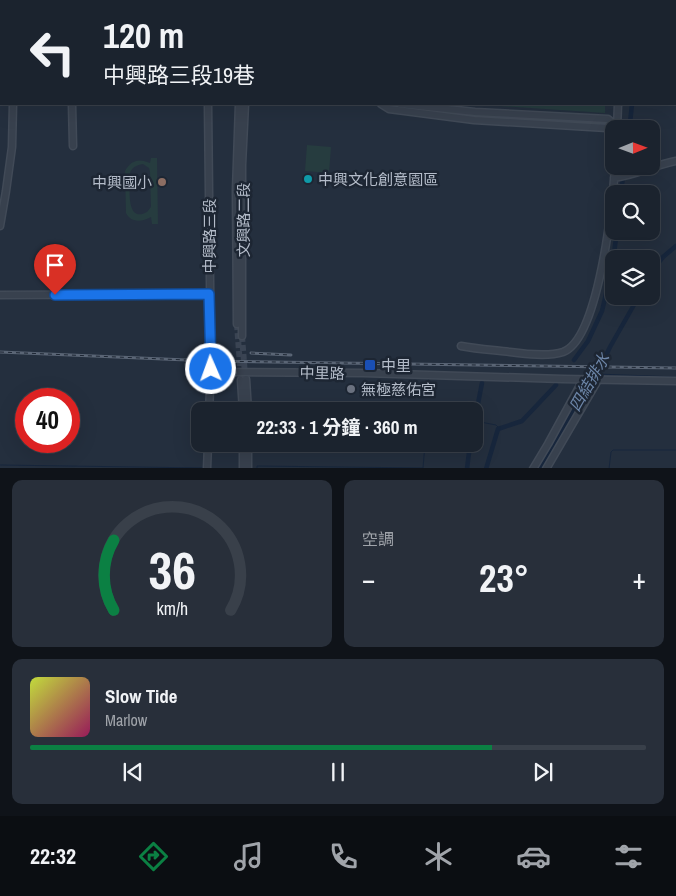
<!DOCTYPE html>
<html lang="zh-TW">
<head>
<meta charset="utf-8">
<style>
	:root { --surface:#1b232e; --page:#282f3a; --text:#f1f3f6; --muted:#a0a4aa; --line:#39404a; --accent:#0b8043 }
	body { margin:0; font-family:"Archivo Narrow","Noto Sans TC",sans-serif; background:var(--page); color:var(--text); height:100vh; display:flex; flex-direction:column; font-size:19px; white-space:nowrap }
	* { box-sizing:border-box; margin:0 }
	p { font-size:16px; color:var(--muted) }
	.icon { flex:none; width:28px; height:28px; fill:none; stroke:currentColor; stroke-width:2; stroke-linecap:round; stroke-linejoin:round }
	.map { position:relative; height:468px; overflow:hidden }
	.side { display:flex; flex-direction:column; gap:12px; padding:12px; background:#0f1319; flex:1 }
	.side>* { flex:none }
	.top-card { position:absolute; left:0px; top:0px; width:676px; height:105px; box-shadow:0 5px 20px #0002,0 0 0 1px var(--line); background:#1b232e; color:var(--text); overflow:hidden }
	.needle { width:32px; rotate:89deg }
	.tools { position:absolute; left:605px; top:120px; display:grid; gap:10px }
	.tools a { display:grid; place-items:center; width:55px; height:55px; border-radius:10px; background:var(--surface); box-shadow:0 5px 20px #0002,0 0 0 1px var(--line); font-size:25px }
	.speed { position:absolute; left:15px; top:388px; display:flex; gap:10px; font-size:25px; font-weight:700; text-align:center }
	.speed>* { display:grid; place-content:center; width:65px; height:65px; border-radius:50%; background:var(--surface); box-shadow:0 5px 20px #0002,0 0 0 1px var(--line); line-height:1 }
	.speed .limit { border:8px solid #d22; background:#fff; color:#111 }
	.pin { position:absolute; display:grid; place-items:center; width:42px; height:42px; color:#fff; margin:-51px -21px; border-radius:50% 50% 50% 0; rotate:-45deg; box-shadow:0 0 5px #0007 }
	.pin .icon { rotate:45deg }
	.me { position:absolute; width:55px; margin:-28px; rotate:358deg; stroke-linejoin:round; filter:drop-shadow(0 0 4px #0008) }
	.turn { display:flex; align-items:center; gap:18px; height:105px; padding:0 20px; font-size:22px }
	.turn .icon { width:65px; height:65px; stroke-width:2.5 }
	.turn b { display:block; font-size:35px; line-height:42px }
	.big { font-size:38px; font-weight:700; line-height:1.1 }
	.side .widget { flex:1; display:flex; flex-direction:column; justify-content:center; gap:8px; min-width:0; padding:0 18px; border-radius:10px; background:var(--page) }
	.side .dial { align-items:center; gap:0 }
	.dial svg { height:130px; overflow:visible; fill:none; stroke:var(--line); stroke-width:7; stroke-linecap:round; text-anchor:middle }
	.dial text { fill:var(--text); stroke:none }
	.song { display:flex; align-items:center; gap:15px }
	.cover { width:60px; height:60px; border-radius:8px; background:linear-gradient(135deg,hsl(70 70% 55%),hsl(330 70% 35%)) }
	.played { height:5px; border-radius:2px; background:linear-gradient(90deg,var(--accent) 75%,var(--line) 75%) }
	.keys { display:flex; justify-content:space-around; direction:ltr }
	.heat { display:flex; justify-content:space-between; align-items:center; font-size:28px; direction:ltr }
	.side .tiles { flex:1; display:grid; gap:12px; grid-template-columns:1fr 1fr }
	.widget:last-child { grid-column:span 2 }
	.trip { position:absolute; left:191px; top:402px; width:292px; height:50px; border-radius:10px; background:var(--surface); box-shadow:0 5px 20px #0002,0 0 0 1px var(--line); font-weight:700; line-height:50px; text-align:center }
	.dock { display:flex; height:80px; justify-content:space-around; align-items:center; background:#0b0e12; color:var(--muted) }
	.dock .icon { width:35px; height:35px }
	.dock .on { color:var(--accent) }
	.dock b { font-size:22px; color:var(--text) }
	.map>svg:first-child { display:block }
	.green { fill:#263c3f; fill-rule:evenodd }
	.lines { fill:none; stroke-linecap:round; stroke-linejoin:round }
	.stream { stroke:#17263c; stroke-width:1 }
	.canal { stroke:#17263c; stroke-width:4.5 }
	.minor-tunnel { stroke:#3a4453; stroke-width:6; stroke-dasharray:6 3; stroke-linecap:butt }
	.minor-casing { stroke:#414a57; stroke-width:9 }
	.major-casing { stroke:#414a57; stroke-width:10 }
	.minor { stroke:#38414e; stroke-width:6 }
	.major { stroke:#56606e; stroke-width:8 }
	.rail-casing { stroke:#5a6575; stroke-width:3 }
	.rail { stroke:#1d2633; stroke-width:1; stroke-dasharray:4; stroke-linecap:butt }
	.route-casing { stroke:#114b97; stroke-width:12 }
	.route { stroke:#1a73e8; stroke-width:9 }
	.culture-dot { fill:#0f9aa8; stroke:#1d2633; stroke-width:2 }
	.education-dot { fill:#8d6e63; stroke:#1d2633; stroke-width:2 }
	.transit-dot { fill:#1a4fb4; stroke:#1d2633; stroke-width:2 }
	.worship-dot { fill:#6b7280; stroke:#1d2633; stroke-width:2 }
	.labels { text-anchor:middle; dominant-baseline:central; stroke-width:5; stroke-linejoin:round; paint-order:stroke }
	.poi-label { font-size:15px; fill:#b4bcc9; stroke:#1d2633; text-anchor:start }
	.street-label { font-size:15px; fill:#b4bcc9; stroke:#1d2633 }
	.water-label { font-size:16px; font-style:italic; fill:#6d86a8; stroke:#1d2633 }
</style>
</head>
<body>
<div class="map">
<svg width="676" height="469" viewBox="0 0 676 469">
	<rect width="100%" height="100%" fill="#242f3e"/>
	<path class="green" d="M484,104H605V113L484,105Z
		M307,145L331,147L329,173L305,171Z
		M151,158H157L158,224H152L151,217C142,222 131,223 126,213L125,171C131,160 139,158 150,163ZM143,164L149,168L150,172L151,207L147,212C125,224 130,186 130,173C132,167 137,165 143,164Z"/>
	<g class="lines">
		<path class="stream" d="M0,20H1
			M597,374L676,377
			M475,421L496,425L500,429
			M0,465L203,468
			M257,469V466L423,468L425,444
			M609,469L611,452L613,450H676"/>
		<path class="canal" d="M630,123L632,104
			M630,129V128
			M621,194L624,166
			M651,272L663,257L676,246
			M574,360L588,341L602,311L612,268L617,231
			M475,419L482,383
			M467,469L470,444
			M486,469L498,429L522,421L556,385
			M540,469L586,389L597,374L610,347L639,296"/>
		<path class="minor-tunnel" d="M237,324L241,380
			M242,336L245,375"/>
		<defs>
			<path id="minor" d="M338,0V1
				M346,0L347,1
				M207,1L208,0
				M245,1V0
				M623,1V0
				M675,3H676
				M675,24H676
				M72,104L73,146
				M208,104L211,369L209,411
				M381,104L389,109L474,120L607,128L613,123
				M400,104L475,112L608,119L613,123L616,124
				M617,129L618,104
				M614,178C635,175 655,165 676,161
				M0,226L6,191L12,147L13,104
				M0,295L209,294
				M237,324L236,190L239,104
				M242,336V165L245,104
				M461,346C477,349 493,350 510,352C525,354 548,357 563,352C599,339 613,202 615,166
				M211,369L233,372L364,373L563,379L676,381
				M246,379L248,411
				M241,380L243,411
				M248,444V469
				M207,469L208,444
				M243,469V444
				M533,469L548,444L583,380
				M546,469L598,380"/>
			<path id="major" d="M261,1L268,0
				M310,1L319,0
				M0,46H1
				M0,55H1"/>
		</defs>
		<use href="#minor" class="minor-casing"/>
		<use href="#major" class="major-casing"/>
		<use href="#minor" class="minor"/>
		<use href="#major" class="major"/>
		<defs>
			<path id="rail" d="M0,352L210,361L676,368
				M251,353L291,355"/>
		</defs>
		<use href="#rail" class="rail-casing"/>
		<use href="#rail" class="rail"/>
	</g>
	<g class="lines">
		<defs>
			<path id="route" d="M55,295L209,294L211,369"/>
		</defs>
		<use href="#route" class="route-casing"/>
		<use href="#route" class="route"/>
	</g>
	<circle class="culture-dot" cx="308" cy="179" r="5"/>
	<circle class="education-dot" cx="162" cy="182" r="5"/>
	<rect class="transit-dot" x="364" y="359" width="12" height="12" rx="2.5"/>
	<circle class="worship-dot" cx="351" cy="389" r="5"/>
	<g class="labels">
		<g class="poi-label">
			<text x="318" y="179">中興文化創意園區</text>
			<text x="152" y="182" text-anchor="end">中興國小</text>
			<text x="381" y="365">中里</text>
			<text x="361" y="389">無極慈佑宮</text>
		</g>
		<g class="street-label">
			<text transform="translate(243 220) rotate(-90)">文興路二段</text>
			<text transform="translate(209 236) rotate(-90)">中興路三段</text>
			<text transform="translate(322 373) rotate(1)">中里路</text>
		</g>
		<g class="water-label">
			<text transform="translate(589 382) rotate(-60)">四結排水</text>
		</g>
	</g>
</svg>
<div class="tools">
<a><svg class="needle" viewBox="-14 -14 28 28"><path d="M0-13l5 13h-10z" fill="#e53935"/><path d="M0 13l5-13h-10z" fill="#a0a4aa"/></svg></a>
<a><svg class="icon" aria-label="search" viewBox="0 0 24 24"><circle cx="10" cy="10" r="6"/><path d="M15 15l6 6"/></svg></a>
<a><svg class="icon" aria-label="layers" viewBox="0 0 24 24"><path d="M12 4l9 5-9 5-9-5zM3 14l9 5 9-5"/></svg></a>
</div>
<div class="speed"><div class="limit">40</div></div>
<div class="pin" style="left:55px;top:295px;background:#d93025"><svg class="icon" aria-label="arrive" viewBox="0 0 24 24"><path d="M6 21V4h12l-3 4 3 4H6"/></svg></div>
<svg class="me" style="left:211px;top:369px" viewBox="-20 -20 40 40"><circle r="17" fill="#1a73e8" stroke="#fff" stroke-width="3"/><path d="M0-11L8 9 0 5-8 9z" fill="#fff"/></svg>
<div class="trip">22:33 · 1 分鐘 · 360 m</div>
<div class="top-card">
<div class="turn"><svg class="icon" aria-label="left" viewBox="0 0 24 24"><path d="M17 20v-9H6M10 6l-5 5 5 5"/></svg><div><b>120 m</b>中興路三段19巷</div></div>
</div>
</div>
<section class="side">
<div class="tiles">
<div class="widget dial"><svg viewBox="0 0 100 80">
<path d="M14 69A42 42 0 1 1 86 69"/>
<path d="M14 69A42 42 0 0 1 14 26" stroke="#0b8043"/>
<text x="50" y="56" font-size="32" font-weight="700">36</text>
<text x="50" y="72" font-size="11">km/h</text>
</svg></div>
<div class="widget"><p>空調</p>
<div class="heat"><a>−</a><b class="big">23°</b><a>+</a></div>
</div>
<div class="widget">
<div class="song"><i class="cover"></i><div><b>Slow Tide</b><p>Marlow</p></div></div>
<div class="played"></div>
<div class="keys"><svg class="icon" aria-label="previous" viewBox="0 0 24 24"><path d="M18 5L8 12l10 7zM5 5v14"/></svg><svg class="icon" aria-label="pause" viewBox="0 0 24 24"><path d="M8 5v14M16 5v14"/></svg><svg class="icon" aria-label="next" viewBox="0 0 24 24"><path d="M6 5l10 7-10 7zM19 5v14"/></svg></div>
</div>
</div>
</section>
<nav class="dock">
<b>22:32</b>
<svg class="icon on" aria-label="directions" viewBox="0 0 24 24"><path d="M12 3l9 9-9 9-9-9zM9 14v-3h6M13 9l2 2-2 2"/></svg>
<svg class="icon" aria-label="music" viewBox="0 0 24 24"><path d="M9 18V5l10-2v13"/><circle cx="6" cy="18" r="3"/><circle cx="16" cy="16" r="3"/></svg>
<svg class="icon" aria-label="phone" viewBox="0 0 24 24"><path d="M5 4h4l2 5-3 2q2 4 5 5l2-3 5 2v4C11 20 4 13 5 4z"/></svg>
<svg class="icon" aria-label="climate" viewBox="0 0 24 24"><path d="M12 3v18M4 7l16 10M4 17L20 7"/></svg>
<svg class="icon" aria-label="car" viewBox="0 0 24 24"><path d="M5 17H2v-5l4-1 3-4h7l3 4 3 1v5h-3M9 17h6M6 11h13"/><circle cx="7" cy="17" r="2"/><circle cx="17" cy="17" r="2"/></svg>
<svg class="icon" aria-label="filters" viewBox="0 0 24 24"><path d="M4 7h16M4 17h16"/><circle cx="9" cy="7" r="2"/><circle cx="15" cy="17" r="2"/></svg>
</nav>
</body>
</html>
